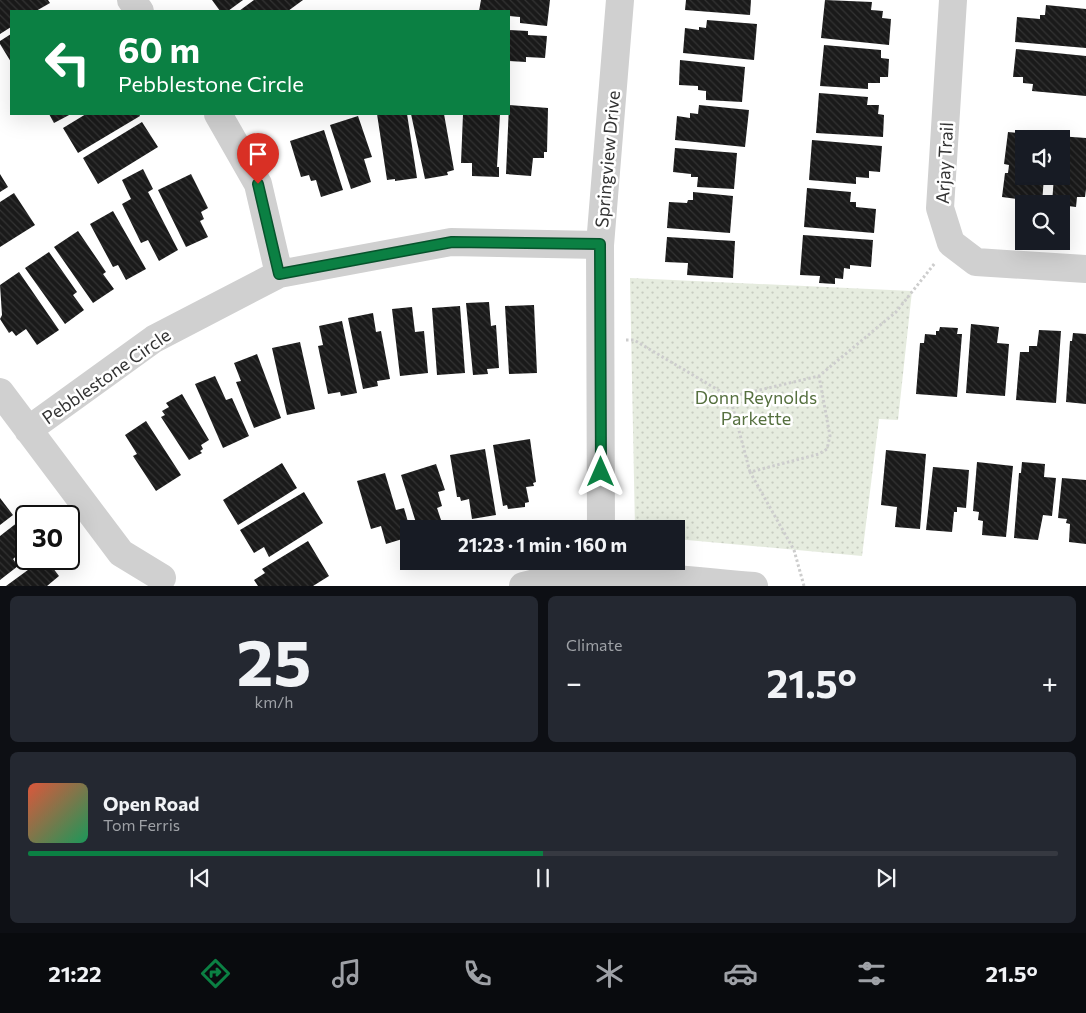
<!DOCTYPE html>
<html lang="en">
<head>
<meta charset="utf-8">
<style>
	:root { --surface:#171b24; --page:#242831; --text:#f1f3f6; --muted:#9ea1a6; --line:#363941; --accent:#0b8043 }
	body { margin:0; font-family:Commissioner,sans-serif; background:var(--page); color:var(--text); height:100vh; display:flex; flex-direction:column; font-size:19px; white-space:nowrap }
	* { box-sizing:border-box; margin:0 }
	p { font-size:16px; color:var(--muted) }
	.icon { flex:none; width:28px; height:28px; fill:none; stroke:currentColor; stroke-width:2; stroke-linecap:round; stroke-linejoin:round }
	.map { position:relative; height:586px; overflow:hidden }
	.panel { display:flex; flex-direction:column; gap:10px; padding:10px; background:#0d0f14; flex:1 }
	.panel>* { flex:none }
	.top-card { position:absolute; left:10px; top:10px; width:500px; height:105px; border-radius:0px; box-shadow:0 5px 20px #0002; background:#0b8043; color:#fff; overflow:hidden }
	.fabs { position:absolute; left:1015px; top:130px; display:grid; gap:10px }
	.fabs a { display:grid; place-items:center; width:55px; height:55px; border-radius:0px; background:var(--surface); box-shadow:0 5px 20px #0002; font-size:25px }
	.speed { position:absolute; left:15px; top:505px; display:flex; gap:10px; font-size:25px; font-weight:700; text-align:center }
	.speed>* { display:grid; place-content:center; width:65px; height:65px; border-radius:50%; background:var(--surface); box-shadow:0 5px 20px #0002; line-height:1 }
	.speed .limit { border:2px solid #111; border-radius:8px; background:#fff; color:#111 }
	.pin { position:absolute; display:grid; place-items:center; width:42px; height:42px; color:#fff; margin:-51px -21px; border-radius:50% 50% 50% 0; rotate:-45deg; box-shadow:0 0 5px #0007 }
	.pin .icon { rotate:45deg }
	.me { position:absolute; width:55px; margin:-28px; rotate:0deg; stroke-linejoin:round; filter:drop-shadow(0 0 4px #0008) }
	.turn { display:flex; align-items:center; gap:18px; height:105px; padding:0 25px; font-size:22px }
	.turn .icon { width:65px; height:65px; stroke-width:2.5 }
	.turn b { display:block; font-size:35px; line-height:42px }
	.big { font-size:38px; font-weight:700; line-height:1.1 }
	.panel .widget { flex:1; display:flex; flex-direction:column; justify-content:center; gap:8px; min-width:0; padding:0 18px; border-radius:8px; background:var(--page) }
	.panel .dial { align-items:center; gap:0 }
	.dial b { font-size:65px; line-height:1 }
	.song { display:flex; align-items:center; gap:15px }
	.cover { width:60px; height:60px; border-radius:8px; background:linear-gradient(135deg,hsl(10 70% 55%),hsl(150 70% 35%)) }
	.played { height:5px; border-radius:2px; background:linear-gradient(90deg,var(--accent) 50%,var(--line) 50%) }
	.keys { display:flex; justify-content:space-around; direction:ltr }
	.heat { display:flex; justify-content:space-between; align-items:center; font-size:28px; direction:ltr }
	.panel .tiles { flex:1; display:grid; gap:10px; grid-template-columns:1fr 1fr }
	.widget:last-child { grid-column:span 2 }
	.trip { position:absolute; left:400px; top:520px; width:285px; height:50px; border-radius:0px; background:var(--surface); box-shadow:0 5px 20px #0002; font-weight:700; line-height:50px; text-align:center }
	.tab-bar { display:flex; height:80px; justify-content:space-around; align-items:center; background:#090b0e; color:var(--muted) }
	.tab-bar .icon { width:35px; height:35px }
	.tab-bar .selected { color:var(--accent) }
	.tab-bar b { font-size:22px; color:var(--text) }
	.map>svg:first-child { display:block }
	.park { fill:url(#park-dots) }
	.building { fill:url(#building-back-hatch) }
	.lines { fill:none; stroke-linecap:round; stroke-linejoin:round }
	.path { stroke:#cdcdcd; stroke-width:3; stroke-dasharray:2.5 2.5; stroke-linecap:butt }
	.minor { stroke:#d0d0d0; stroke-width:28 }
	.route-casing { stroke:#07532c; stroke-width:12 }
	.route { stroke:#0b8043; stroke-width:9 }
	.labels { text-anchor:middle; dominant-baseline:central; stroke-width:5; stroke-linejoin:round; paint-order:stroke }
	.street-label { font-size:18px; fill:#333; stroke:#fff }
	.park-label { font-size:18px; fill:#56703f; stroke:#fff }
</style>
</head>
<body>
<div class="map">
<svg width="1086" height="586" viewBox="0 0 1086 586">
	<defs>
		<pattern id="park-dots" width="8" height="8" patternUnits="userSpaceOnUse" patternTransform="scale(1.25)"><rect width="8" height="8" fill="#e6ecdf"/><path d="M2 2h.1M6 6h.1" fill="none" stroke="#c6cbc0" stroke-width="1.8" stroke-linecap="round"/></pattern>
		<pattern id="building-back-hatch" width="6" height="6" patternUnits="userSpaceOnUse" patternTransform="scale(1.25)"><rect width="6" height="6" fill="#1a1a1a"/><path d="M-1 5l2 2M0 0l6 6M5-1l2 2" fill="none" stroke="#333"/></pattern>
	</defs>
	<rect width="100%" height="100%" fill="#fff"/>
	<path class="park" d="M630,278L912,291L898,420L879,419L862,556L676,539V529H635Z"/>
	<path class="building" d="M0,0H48L50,3L36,11H11V27L0,34Z
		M212,0H243L228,11H220Z
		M254,0H303L288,11H239Z
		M481,0H550L547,26L520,23V17L509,16V11H479Z
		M686,0H751L750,15L685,10Z
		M825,0L872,2L871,10L883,11L882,18L891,19L889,45L821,38Z
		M1046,5L1086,9V48L1015,42L1017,17L1040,19V15H1045Z
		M707,20L757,24L754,60L683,53L685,28L699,30V27L706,28Z
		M509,30L528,31V35L547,36L545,58L526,57V62L509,61Z
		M11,34V62L0,44V41Z
		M824,45L881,50V58L889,59L888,77H880V83H868V89L820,86Z
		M1016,49L1086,56V96L1032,91L1033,84L1023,83V77H1013Z
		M680,60L745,67L742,102L706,100V91L698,90V86L679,85Z
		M819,93L868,97L867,105H879L878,114L884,115L883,137L816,133Z
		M509,105L548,108L547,152H544V158H533L531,176L506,174Z
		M699,105L749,110L745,147L675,140L677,116L690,118V113L698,114Z
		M49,114H71L54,123Z
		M86,114H139L140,116L78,153L63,128Z
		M377,114H407L417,178L395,181V179L387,180Z
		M411,114H444L454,170L447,172L448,175L425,179Z
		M463,114H500L497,167H499V177L472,176V163H461Z
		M358,116L372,157L364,159L371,182L351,189L330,125Z
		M142,122L158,147L98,184L83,158Z
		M324,130L343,190L321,197L316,180L311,181L309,175L301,177L290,141Z
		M1008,132L1048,136V139H1024V176H1044L1042,204L1017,203V199L1002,197L1005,173H1008L1009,165L1004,164Z
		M1058,136L1086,138V189L1085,197H1077L1076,207L1052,204L1054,176H1061V139H1058Z
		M812,140L882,146L880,172L869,171V178L856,177V184L809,180Z
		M675,148L737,153L734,189L697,187L698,177H691V174L673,172Z
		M143,169L153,189L148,192L178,250L159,261L148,240L141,243L122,204L131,199L122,180Z
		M0,174L8,187L0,192Z
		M191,174L208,208L201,212L204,219L200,221L208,237L186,247L158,190Z
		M807,188L851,192L850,202H856V207L876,209L874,233L804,227Z
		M693,192L733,196L730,233L667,228L669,202L687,203L688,200H693Z
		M14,193L35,225L0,247V202Z
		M113,211L146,269L126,280L118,265L113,267L90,224Z
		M78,231L106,272L103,274L114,289L93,303L54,247Z
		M803,235L873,240L871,267L850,265V269L844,268L843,279L835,278V284L819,283L820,276L800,275Z
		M667,237L735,241L733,278L687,275L688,263L665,262Z
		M49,252L77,292L73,295L84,310L65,324L25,268Z
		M19,272L59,330L37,345L26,329L16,336L12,331L9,333L0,319L2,315L0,285Z
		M489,302L491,326L496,325L499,368L487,369L488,374L473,375L466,303Z
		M534,305L537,373L509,374L505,306Z
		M460,306L465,373L437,375L432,308Z
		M412,307L415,332L424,331L428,373L400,376L392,309Z
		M373,313L376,332L381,331L390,379L377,381L378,386L363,389L348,318Z
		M342,321L357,393L341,396L340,392L328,394L318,346L323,345L319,326Z
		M971,324L999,327L997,343L1009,344L1005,396L966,393Z
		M940,327L958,328L957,334H962L957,397L916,394L920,343H924L925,334L936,335V331H939Z
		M1039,330L1061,331L1056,403L1016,400L1020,352H1029V346H1037Z
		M1073,333L1086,334V404L1066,402L1070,341H1072Z
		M300,342L315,409L287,415L272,348Z
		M257,354L281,418L254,428L236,382L241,381L234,363Z
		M215,376L226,400L232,398L249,436L223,448L195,384Z
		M182,394L209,440L201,445L203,449L200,451L202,453L189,460L161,417L165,415L162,411L169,407L166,403Z
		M146,421L181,475L156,491L133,456L137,454L125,435Z
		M530,439L536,482L533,483L534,486L526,487L529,502L525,503V507L508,509L507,505L503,506L493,445Z
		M485,449L496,515L472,519L469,499L461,501L460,497H457L450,455Z
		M886,450L926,454L920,529L895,527L897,507L881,505Z
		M977,462L1013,466L1006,537L982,535L983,521L978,520L979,512L973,511Z
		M1022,462L1045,464L1044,477L1056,478L1052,516L1043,515L1038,540L1014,538L1019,473H1021Z
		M282,463L297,488L238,525L223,500Z
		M436,464L445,490L438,492L442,506L437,508L443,526L434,529H418L401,475Z
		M933,467L969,470L966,508L957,507V512H954L952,532L926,530Z
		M385,473L396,510L404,508L410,529L409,537L386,544L381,526L371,529L357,481Z
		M1062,478L1086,480V544L1069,542L1070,524L1066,523L1067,519L1058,518Z
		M304,492L323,523L269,557L264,547L254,553L240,530Z
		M0,498L13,515L0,525Z
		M18,522L26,533V548L13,559L18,566L0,580V536Z
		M308,541L329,576L313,586H258L254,580L265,573L262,569Z
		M43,559H46L59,576L47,586H6Z"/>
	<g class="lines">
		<path class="path" d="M626,340H634L730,397L819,376L896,312L935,263
			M730,397L750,472
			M804,586L794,550L750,472L819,454L827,449L830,436L819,376"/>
		<path class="minor" d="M131,0L140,11
			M953,0L940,208L951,243L976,262L1086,269
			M218,114L258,184L279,274
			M0,392L121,553L162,578
			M28,430L154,339L279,274L451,242L600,245
			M601,529L600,245L620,0
			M523,586C598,567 678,580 754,586"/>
	</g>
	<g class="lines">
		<defs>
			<path id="route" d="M258,184L279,274L452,242L600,244L601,472"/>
		</defs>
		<use href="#route" class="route-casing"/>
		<use href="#route" class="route"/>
	</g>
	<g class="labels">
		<g class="street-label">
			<text transform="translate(607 159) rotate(-85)">Springview Drive</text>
			<text transform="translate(944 163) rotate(-87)">Arjay Trail</text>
			<text transform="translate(106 376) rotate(-35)">Pebblestone Circle</text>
		</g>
		<g class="park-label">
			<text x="756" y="397">Donn Reynolds<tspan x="756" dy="21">Parkette</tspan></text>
		</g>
	</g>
</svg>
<div class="fabs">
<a><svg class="icon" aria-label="sound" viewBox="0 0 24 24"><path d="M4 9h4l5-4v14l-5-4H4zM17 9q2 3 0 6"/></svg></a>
<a><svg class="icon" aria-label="search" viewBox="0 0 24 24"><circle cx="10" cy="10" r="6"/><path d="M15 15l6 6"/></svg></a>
</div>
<div class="speed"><div class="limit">30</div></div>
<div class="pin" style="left:258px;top:184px;background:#d93025"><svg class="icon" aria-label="arrive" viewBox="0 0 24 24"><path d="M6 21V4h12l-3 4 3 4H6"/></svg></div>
<svg class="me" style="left:601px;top:472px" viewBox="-20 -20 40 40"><path d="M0-17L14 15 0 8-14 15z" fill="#0b8043" stroke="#fff" stroke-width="4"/></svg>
<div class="trip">21:23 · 1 min · 160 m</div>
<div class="top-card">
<div class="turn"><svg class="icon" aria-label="left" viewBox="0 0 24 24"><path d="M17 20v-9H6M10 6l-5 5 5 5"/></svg><div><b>60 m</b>Pebblestone Circle</div></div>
</div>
</div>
<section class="panel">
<div class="tiles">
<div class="widget dial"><b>25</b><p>km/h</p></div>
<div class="widget"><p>Climate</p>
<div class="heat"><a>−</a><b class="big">21.5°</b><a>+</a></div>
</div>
<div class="widget">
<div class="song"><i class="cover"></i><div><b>Open Road</b><p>Tom Ferris</p></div></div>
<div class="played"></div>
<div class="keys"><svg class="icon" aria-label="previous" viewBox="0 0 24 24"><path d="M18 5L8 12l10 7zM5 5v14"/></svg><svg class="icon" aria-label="pause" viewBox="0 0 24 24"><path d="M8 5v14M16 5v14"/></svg><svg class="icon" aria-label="next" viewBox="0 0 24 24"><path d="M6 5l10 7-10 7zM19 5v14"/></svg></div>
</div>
</div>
</section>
<nav class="tab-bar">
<b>21:22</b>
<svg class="icon selected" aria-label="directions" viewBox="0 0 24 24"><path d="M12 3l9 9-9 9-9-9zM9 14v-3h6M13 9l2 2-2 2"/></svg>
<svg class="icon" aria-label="music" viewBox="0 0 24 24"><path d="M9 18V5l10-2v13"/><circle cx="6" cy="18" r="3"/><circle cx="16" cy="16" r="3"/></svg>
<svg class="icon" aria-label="phone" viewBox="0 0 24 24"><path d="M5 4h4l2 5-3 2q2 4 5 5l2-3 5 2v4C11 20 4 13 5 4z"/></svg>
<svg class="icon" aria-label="climate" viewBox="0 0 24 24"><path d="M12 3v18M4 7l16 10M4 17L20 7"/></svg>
<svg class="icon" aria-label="car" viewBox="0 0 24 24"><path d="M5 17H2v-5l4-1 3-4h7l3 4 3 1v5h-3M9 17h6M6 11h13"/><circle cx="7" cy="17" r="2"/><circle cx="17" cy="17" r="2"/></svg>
<svg class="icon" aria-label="filters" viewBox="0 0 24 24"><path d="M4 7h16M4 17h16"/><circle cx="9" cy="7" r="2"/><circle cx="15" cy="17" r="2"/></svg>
<b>21.5°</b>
</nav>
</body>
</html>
